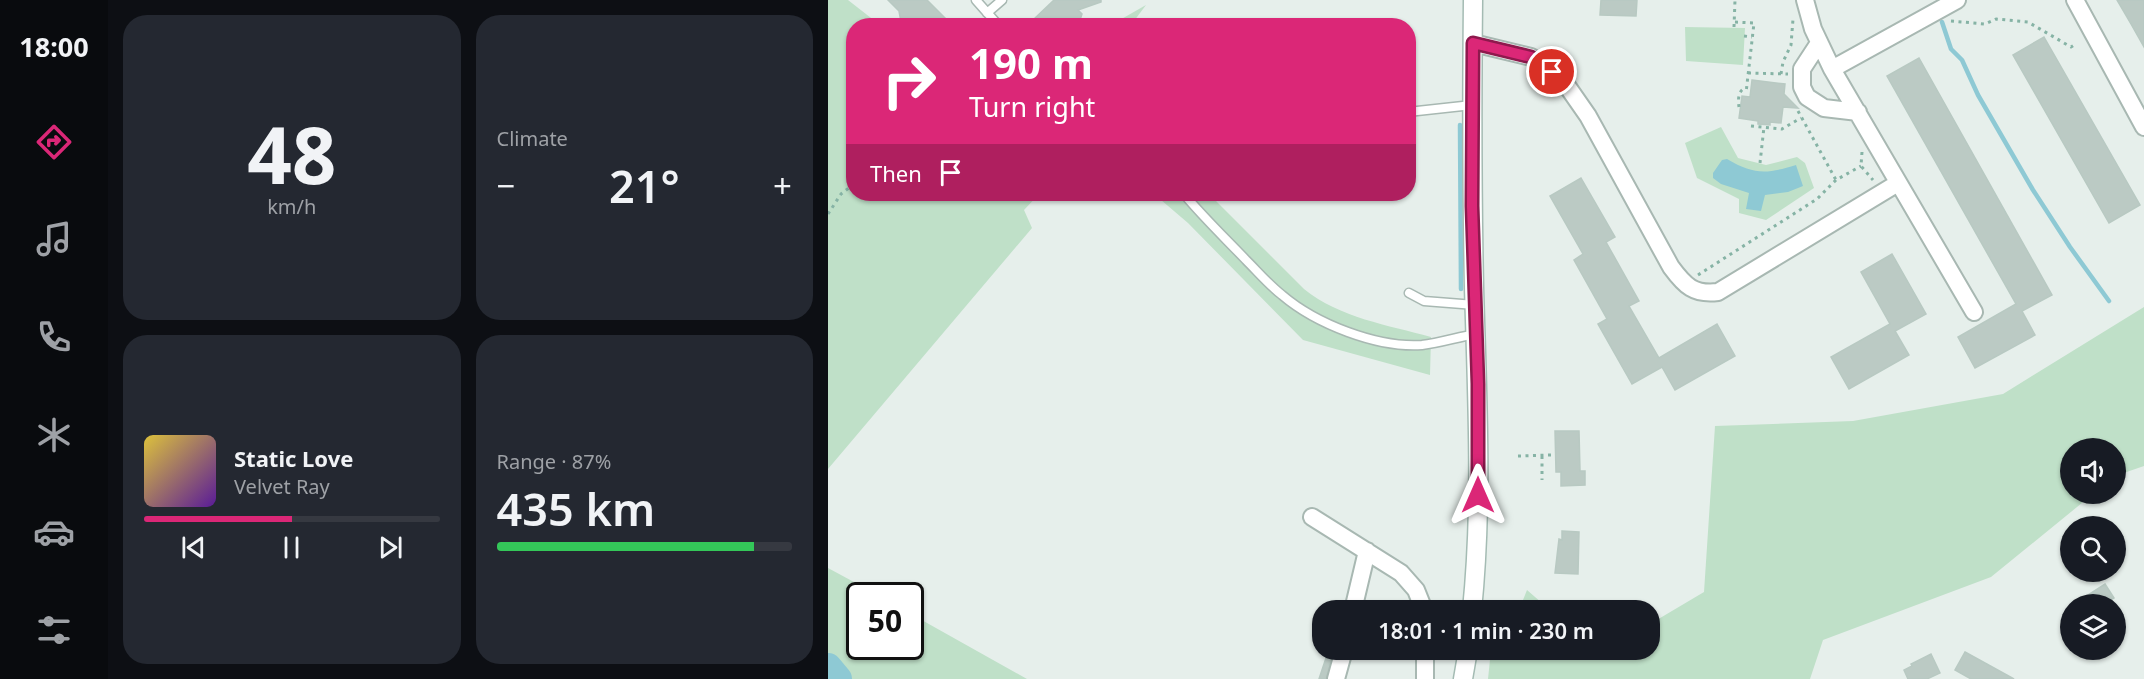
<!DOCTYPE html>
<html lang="en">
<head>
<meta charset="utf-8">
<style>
	:root { --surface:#171b24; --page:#242831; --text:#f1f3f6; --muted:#9ea1a6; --line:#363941; --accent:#db2777 }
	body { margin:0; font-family:"Noto Sans",sans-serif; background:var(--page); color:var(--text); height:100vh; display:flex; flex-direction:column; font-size:22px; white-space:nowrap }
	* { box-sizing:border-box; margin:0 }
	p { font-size:20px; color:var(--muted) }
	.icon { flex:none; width:33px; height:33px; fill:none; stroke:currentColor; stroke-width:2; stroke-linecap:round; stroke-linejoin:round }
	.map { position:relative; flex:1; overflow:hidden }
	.side { display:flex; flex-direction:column; gap:15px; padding:15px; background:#0d0f14; width:720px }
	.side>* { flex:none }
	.banner { position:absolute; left:18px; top:18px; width:570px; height:183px; border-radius:24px; box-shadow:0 2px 4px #0004; background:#db2777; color:#fff; overflow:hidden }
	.controls { position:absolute; left:1232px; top:438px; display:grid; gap:12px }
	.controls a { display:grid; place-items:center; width:66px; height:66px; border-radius:50%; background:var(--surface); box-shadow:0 2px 4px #0004; font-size:30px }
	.speed { position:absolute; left:18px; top:582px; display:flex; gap:12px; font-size:30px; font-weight:700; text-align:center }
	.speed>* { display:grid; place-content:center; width:78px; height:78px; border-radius:50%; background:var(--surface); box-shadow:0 2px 4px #0004; line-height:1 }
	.speed .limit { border:3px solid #111; border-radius:9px; background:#fff; color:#111 }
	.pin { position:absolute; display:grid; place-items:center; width:51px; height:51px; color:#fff; margin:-26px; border:3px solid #fff; border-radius:50%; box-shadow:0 2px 6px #0007 }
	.me { position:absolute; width:66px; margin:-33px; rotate:0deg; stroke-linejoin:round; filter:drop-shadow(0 0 4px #0008) }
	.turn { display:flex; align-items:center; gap:21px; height:126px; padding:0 24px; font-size:27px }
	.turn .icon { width:78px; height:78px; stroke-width:2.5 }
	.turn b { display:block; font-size:42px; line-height:51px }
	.then { display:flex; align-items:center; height:57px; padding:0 24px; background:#0003; gap:12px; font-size:22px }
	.big { font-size:45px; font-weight:600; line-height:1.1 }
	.side .card { flex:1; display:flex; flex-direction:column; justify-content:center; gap:9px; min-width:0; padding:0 21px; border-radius:24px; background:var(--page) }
	.side .dial { align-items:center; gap:0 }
	.dial b { font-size:78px; line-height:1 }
	.song { display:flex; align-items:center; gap:18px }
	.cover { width:72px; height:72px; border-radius:9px; background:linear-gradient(135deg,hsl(50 70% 55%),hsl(270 70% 35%)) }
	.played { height:6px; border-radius:3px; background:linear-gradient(90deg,var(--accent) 50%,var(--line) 50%) }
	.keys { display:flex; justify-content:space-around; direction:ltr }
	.heat { display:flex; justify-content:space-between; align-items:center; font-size:33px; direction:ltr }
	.charge { height:9px; border-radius:4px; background:linear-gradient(90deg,#34c759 87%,var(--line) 0) }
	.side .tiles { flex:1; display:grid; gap:15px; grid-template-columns:repeat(2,1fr) }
	.trip { position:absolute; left:484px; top:600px; width:348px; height:60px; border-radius:24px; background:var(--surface); box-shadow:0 2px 4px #0004; font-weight:600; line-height:60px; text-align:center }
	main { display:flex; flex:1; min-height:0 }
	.tabs { display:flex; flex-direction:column; width:108px; justify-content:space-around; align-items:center; background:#090b0e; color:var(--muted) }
	.tabs .icon { width:42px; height:42px }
	.tabs .selected { color:var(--accent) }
	.tabs b { font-size:27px; color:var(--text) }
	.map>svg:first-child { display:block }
	.green { fill:#bfe0c8 }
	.water { fill:#8ec9d4 }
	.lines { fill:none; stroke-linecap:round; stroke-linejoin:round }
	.stream { stroke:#8ec9d4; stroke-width:4.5 }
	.river { stroke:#8ec9d4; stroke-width:28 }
	.building { fill:#bbcac4; stroke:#b8c9c2; stroke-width:1.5 }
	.lane-casing { stroke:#a8b8b2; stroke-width:11 }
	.street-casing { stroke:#a8b8b2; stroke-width:20 }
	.secondary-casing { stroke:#a4bbb3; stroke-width:21 }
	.path { stroke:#86b3a5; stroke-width:3; stroke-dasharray:3 4.5; stroke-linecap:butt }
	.lane { stroke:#fff; stroke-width:8 }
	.street { stroke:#fff; stroke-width:16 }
	.secondary { stroke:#fff; stroke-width:18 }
	.route-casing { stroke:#8e194d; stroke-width:15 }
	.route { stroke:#db2777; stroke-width:10 }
</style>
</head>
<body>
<main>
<nav class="tabs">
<b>18:00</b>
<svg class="icon selected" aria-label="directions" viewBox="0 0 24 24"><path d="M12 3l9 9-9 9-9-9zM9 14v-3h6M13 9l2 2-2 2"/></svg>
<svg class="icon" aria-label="music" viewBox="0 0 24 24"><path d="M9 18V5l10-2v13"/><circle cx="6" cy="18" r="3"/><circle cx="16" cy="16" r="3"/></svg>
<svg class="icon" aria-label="phone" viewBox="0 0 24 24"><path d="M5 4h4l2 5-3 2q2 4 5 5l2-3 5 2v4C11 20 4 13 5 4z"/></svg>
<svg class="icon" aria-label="climate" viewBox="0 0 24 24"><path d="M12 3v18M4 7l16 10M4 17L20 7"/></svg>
<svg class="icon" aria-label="car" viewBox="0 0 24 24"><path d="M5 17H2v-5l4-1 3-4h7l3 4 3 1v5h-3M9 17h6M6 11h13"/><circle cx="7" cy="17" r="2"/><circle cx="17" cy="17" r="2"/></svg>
<svg class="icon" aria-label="filters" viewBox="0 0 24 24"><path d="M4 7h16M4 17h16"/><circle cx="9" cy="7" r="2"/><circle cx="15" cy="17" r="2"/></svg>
</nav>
<section class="side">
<div class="tiles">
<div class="card dial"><b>48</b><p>km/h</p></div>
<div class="card"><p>Climate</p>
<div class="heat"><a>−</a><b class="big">21°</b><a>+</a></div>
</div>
<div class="card">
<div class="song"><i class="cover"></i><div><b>Static Love</b><p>Velvet Ray</p></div></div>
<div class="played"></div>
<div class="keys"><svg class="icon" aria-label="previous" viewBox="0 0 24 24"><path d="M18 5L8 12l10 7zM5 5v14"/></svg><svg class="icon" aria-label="pause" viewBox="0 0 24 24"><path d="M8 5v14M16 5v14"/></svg><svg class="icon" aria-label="next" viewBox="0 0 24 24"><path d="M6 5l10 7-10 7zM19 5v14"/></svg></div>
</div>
<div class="card"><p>Range · 87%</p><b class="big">435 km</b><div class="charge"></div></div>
</div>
</section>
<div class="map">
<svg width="1316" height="679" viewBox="0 0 1316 679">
	<rect width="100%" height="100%" fill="#e6efeb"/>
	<path class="green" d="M0,0H20L52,25L26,26V194H211L196,210L204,228L0,469Z
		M318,5L303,25H283Z
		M857,27L917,28L915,65L858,61Z
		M893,127L910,158L938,165L969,157L977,163L986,188L938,220L911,213V199L869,178L857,143Z
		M326,194H381L476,289C512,318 560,325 603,337L602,375L475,340L360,223Z
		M1316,307V466L1287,476V448H1242V494H1265L1163,577L995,640L982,679H660L663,650H822V624L876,592L887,426L1025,421L1175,394Z
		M0,568L50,595L32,596V646H82L83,614L199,679H0Z
		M699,590L722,610H684L695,600Z"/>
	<path class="water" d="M899,159C926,175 939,174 968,165L975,186L960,192L937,195L933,211L918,209L921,193L893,184L885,178V173L894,160Z"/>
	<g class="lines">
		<path class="stream" d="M1114,22L1123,49L1134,60L1150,95L1205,190L1242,247L1281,301
			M632,125L633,289"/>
		<path class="river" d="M0,667L10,679"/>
	</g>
	<path class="building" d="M60,0H99L125,26H82L73,22L71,11Z
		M226,0H273V2L250,10L254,14L251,23L248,26H212L206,19Z
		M773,0H809L808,16L772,15Z
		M1289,0H1316V47L1303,24Z
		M1216,37L1312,205L1281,223L1185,55Z
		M1091,58L1224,295L1194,311L1207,335L1147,368L1130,337L1188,304L1059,76Z
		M924,80L957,84L956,94L970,108L955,107L953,123L942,122V125L930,124V121L911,118L914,96L922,97Z
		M753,178L787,237L778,242L811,301L801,306L831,358L889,324L907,356L847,390L834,367L804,384L770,324L779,319L746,260L755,254L722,196Z
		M1064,254L1098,314L1067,331L1081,355L1021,389L1003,357L1062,324L1033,272Z
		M727,431H751L752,471H757V485L733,486V472H728Z
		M734,531L751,532L750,574L727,573L731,539L734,540Z
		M1277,584L1286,598L1275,604H1246Z
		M500,652L504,653L498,679H491Z
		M1137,652L1186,679H1143L1127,670Z
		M1103,654L1112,673L1099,679H1080L1076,670L1084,666L1083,664Z"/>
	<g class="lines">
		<defs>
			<path id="lane" d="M148,0L171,26
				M159,13L174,0
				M580,112L644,105
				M356,194C375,217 397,238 418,260C430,272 441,285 454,295C488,324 549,348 594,345C612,343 630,337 648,334
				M581,293L596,301L647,305"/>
			<path id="street" d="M977,0L985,29L1004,69L1146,312
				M1247,0L1316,127
				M645,43L703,57L737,83L760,116L843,267C857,286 866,295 890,292L1070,183
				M991,43L974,69V87L979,97L996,108L1030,112
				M1004,69L1129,0
				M484,517L573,573L588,590L596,610
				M525,610L539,551
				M597,650V679
				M508,679L516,650"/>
			<path id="secondary" d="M644,610C655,503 649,395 646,287C644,191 644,96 645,0
				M635,679L640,650"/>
		</defs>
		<use href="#lane" class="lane-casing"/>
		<use href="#street" class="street-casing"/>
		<use href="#secondary" class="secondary-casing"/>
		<path class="path" d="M1123,21L1157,24L1168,19L1200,22L1243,47L1246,45
			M907,22L926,23L918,93
			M906,27L907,0
			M916,36L924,37
			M920,73L960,74
			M953,74L955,62L963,45L965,19
			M911,107C910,99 910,90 918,88
			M970,111L1008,180
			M923,126L954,129L973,118
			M1034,152L1033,166L1045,180
			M932,163L936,127
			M0,214L13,194L26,184
			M870,275L989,199L1008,180L1033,166
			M690,456L723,455
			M714,456V480"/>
		<use href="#lane" class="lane"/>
		<use href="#street" class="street"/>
		<use href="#secondary" class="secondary"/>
	</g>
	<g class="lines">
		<defs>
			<path id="route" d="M650,495V384L644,206L645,43L703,57L724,72"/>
		</defs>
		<use href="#route" class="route-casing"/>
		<use href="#route" class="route"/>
	</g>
</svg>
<div class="controls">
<a><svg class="icon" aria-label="sound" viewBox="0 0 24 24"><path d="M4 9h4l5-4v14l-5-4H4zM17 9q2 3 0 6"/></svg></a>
<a><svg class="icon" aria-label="search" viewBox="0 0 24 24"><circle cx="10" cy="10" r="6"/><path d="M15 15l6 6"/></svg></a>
<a><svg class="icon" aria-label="layers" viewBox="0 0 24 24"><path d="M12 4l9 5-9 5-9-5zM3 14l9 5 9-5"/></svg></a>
</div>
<div class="speed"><div class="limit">50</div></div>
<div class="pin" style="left:724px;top:72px;background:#d93025"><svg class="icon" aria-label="arrive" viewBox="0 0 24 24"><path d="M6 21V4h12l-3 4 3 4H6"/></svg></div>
<svg class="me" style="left:650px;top:495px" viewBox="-20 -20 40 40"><path d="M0-17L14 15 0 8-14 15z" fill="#db2777" stroke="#fff" stroke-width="4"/></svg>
<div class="trip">18:01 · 1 min · 230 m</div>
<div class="banner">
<div class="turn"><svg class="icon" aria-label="right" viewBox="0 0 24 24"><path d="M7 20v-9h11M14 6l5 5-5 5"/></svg><div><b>190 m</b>Turn right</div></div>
<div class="then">Then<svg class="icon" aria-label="arrive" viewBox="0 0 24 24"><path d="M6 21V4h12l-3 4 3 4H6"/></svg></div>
</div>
</div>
</main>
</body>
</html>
